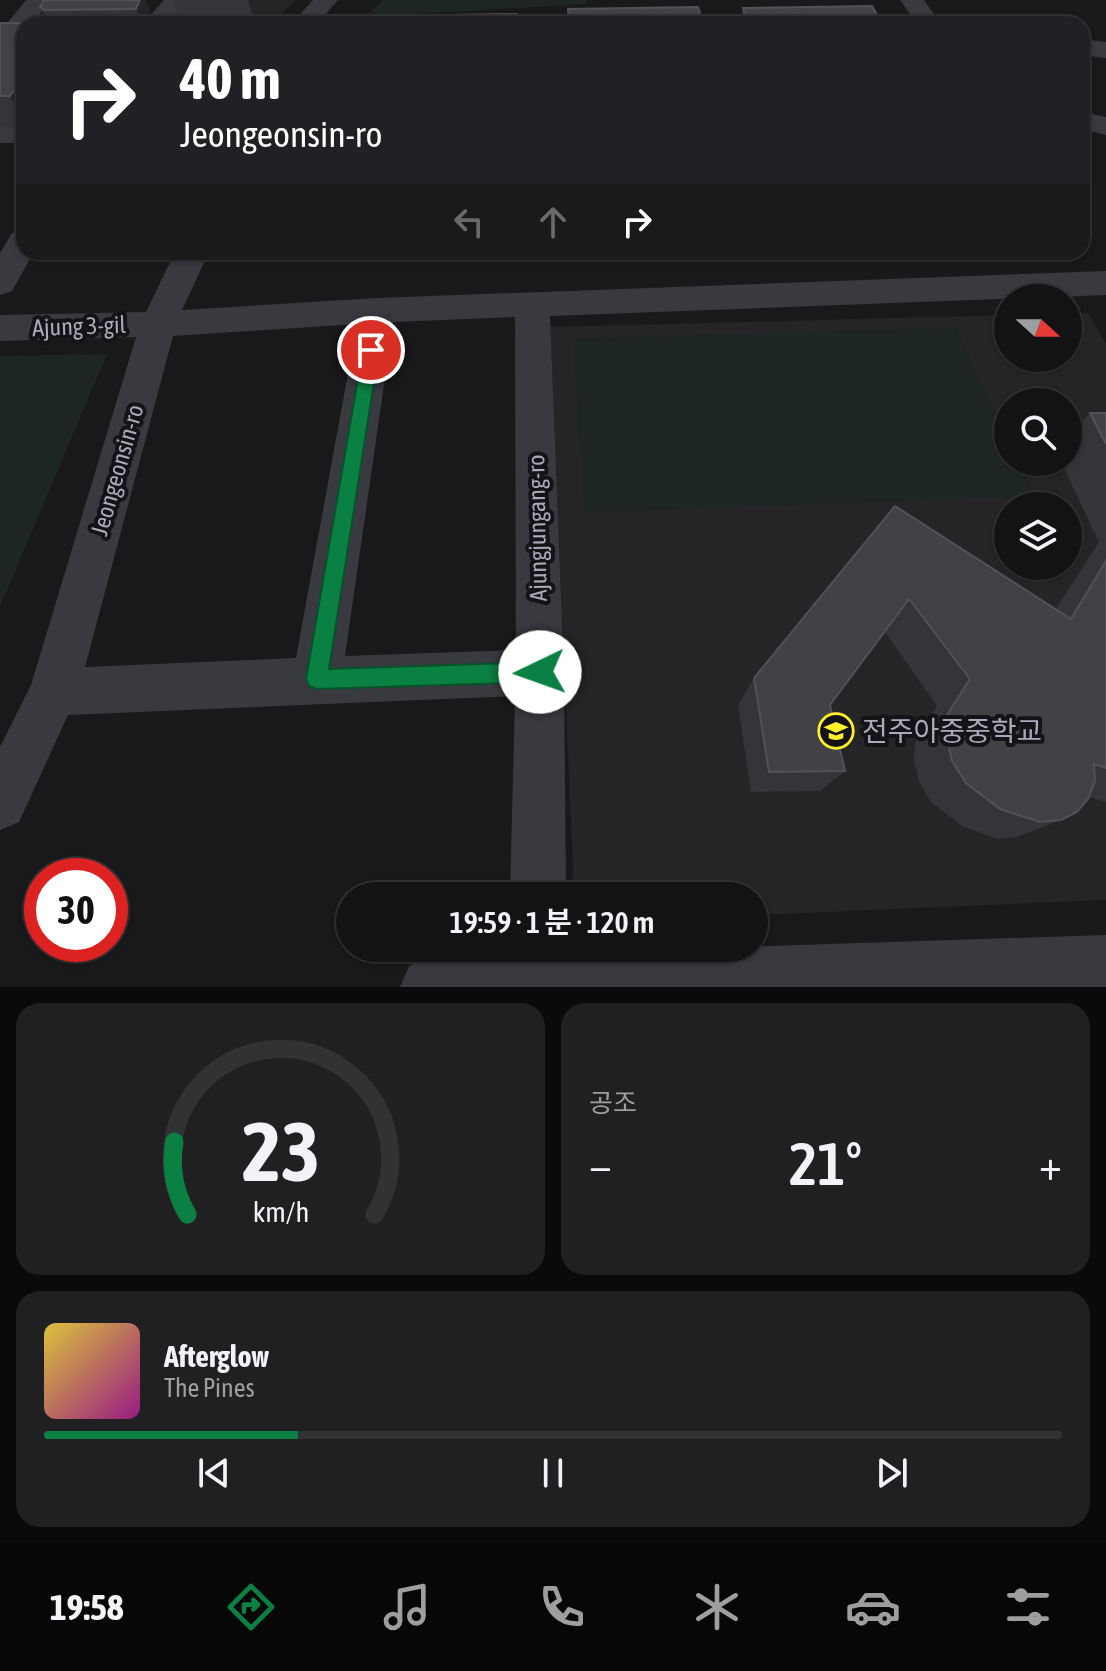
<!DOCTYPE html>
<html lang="ko">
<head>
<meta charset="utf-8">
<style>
	:root { --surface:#131214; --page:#202022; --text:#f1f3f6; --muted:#9d9ea0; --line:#323234; --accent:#0b8043 }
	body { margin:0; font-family:"Asap Condensed","Noto Sans KR",sans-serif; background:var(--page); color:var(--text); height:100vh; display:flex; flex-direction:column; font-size:30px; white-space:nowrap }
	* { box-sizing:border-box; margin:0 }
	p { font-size:26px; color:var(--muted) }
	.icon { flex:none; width:44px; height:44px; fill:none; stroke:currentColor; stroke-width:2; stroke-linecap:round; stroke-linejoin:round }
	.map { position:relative; height:987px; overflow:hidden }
	.sheet { display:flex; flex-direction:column; gap:16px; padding:16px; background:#0a0a0b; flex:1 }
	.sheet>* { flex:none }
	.banner { position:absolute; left:16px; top:16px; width:1074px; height:244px; border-radius:24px; box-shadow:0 2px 6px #0004,0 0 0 2px var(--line); background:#202124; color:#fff; overflow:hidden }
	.needle { width:52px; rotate:111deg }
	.buttons { position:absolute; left:994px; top:284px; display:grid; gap:16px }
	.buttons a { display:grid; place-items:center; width:88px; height:88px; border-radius:50%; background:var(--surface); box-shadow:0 2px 6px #0004,0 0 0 2px var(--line); font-size:40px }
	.speed { position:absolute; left:24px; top:858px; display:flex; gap:16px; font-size:40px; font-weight:700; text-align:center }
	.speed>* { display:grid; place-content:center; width:104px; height:104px; border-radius:50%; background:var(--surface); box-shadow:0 2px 6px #0004,0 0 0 2px var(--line); line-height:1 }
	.speed .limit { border:12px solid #d22; background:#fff; color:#111 }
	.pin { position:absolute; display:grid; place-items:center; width:68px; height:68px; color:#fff; margin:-34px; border:4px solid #fff; border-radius:50%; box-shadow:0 2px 8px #0007 }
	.me { position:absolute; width:88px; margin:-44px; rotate:267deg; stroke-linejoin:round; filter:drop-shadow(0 0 6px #0008) }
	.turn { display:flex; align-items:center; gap:28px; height:168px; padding:0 32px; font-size:36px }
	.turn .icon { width:104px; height:104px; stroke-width:2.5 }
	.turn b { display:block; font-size:56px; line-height:68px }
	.lanes { display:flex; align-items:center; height:76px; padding:0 32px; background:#0003; justify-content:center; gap:40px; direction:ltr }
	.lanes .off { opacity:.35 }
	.big { font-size:60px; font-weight:600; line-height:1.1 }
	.sheet .widget { flex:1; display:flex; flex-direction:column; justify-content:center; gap:12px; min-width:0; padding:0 28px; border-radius:24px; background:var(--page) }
	.sheet .dial { align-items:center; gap:0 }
	.dial svg { height:208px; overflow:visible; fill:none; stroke:var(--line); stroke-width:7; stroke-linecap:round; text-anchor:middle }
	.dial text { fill:var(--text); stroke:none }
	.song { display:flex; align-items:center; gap:24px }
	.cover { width:96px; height:96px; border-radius:12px; background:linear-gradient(135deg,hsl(50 70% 55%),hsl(310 70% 35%)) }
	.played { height:8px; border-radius:4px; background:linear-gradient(90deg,var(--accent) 25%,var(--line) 25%) }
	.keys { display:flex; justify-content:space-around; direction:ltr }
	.heat { display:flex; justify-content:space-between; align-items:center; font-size:44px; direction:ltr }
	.sheet .tiles { flex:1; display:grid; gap:16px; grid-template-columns:1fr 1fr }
	.widget:last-child { grid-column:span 2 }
	.trip { position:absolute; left:336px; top:882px; width:432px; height:80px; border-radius:40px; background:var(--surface); box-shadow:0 2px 6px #0004,0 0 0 2px var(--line); font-weight:600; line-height:80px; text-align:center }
	.tab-bar { display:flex; height:128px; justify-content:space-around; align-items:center; background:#080708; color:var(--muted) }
	.tab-bar .icon { width:56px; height:56px }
	.tab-bar .active { color:var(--accent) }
	.tab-bar b { font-size:36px; color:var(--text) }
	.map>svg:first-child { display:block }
	.built { fill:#252427; fill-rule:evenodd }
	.green { fill:#1d2621 }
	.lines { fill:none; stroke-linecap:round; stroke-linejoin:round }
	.minor { fill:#393940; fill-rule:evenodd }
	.wall { fill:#353438 }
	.shaded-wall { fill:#242326 }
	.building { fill:#414146; stroke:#525158; stroke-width:2 }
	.route { fill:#0b8043; stroke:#07532c; stroke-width:2 }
	.labels { text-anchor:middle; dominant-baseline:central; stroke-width:8; stroke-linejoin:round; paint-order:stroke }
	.street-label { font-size:24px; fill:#a9aabb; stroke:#141315 }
	.near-poi-label { font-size:28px; fill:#a9aabb; stroke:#141315; text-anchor:start }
</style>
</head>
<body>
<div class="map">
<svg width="1106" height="987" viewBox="0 0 1106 987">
	<rect width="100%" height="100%" fill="#19181a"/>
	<path class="built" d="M1088,313L1106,344V900L754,915V896H574L550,327L1008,315V358H1068V314ZM1008,402H1068V462H1008ZM1008,506H1068V566H1008Z"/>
	<path class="green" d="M383,0H586L587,4L364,17Z
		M955,328L1008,441V462H1018L1034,496L585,512L573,339Z
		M107,354L0,607V356Z"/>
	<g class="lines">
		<path class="minor" d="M26,0H51L32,24H24V35L14,47L0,48V32Z
			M164,0H189L168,24H143Z
			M313,0H338L317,24H291Z
			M900,0H924L941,24H917Z
			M1082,39L1106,42V58L1082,55Z
			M1082,112L1106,117V135L1082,129Z
			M0,125H24V143H0Z
			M24,229V252H34L12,291L0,295V253L12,233Z
			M175,252H209L182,310L377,298L1106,271V295L550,316L564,672L566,896H510L515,696L68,715L19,822L0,830V747L31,685L136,337L0,341V315L146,312ZM515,317L516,650L345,656L393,322ZM357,324L296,658L85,667L173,336Z
			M1106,935V987H400L409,966L430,957Z"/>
	</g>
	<path class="wall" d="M145,0L150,11L143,24H24V128L0,127V23H48L40,7Z
		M173,0H295L280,15L255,22L215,23L181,21Z
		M743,8L882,24H740Z
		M295,252H337L336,259H298Z
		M1090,413H1106V802L1089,797L1061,820L1017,837L998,839L962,826L931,802L919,782L914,760L916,739L937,706L885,632L830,705L845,771L820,791L751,792L738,705L754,678L895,506L1056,609L1099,542L1061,462H1068V438Z"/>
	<path class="shaded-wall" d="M140,0H145L150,11L143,24H142L136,9Z
		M248,0H295L280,15L255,22Z
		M24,77V120L10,96Z"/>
	<path class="building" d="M44,0H140L136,9L45,10L40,7Z
		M872,6L882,24H748L743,8Z
		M698,7L703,24H569L568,9Z
		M517,14V24H384L385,16Z
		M214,20L212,24H177L179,21Z
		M0,23H65L24,24V77L10,96H0Z
		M1090,413H1106V444Z
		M895,506L1071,619L1106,561V768L1094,764L1095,781L1088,799L1077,812L1061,820L1040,822L1000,809L966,783L952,761L947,738V715L970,679L909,599L830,705L845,771L769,772L754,678Z"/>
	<path class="route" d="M371,345L379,350L329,669L540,662L548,665L551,672L548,679L540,682L317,689L309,686L306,679L363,350Z"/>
	<defs>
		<symbol id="school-ring" viewBox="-11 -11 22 22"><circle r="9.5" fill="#141315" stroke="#fff12b" stroke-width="1.5"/><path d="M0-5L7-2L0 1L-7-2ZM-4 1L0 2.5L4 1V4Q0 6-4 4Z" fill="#fff12b"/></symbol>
	</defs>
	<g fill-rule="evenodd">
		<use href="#school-ring" x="816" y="711" width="40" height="40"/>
	</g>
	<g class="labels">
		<g class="street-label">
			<text transform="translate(79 326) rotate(-2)">Ajung 3-gil</text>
			<text transform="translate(117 470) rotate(-74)">Jeongeonsin-ro</text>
			<text transform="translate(537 528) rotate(-91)">Ajungjungang-ro</text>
		</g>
		<g class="near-poi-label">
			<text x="862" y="731">전주아중중학교</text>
		</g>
	</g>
</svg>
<div class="buttons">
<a><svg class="needle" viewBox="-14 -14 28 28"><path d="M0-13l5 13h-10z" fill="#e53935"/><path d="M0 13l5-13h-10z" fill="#9d9ea0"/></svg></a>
<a><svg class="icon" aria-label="search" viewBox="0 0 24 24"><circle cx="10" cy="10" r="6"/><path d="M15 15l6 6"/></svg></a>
<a><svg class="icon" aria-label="layers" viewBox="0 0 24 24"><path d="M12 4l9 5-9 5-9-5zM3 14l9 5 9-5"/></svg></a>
</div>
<div class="speed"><div class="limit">30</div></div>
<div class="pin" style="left:371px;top:350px;background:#d93025"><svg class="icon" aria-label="arrive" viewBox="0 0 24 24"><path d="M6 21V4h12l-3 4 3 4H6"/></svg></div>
<svg class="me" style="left:540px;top:672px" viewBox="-20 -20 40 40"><circle r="19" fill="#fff"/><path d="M0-13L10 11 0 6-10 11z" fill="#0b8043"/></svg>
<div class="trip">19:59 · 1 분 · 120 m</div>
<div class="banner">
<div class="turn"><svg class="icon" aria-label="right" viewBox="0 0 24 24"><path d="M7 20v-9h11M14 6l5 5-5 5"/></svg><div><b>40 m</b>Jeongeonsin-ro</div></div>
<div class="lanes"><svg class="icon off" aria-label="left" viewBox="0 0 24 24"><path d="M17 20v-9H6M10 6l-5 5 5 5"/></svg><svg class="icon off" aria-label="ahead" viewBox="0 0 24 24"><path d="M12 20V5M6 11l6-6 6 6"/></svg><svg class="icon" aria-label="right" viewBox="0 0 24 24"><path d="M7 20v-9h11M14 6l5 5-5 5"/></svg></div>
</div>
</div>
<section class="sheet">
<div class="tiles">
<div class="widget dial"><svg viewBox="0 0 100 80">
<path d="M14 69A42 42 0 1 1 86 69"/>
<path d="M14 69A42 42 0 0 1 9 41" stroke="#0b8043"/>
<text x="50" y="56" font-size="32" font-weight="700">23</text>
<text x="50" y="72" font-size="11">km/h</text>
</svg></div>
<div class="widget"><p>공조</p>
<div class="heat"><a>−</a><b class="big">21°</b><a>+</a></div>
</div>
<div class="widget">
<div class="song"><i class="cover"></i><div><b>Afterglow</b><p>The Pines</p></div></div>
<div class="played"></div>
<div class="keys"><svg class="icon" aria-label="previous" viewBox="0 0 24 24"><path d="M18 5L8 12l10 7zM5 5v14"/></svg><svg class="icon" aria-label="pause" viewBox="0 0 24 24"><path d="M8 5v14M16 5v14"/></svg><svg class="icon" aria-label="next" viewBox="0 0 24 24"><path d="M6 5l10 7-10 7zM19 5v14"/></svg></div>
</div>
</div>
</section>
<nav class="tab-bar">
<b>19:58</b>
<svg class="icon active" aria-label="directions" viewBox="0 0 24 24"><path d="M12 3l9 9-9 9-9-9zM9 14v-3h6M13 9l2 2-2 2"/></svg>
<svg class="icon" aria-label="music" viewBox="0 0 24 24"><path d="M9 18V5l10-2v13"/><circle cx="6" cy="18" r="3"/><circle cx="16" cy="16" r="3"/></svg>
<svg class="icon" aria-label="phone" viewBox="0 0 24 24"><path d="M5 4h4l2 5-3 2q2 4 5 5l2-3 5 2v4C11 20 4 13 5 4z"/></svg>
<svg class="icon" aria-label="climate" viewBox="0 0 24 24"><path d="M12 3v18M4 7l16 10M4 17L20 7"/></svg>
<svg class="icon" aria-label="car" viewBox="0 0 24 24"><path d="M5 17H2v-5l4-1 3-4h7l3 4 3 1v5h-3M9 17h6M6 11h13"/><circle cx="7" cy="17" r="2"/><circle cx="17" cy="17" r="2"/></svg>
<svg class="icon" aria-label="filters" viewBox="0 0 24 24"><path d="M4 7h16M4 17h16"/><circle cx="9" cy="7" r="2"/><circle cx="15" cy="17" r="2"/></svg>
</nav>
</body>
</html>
